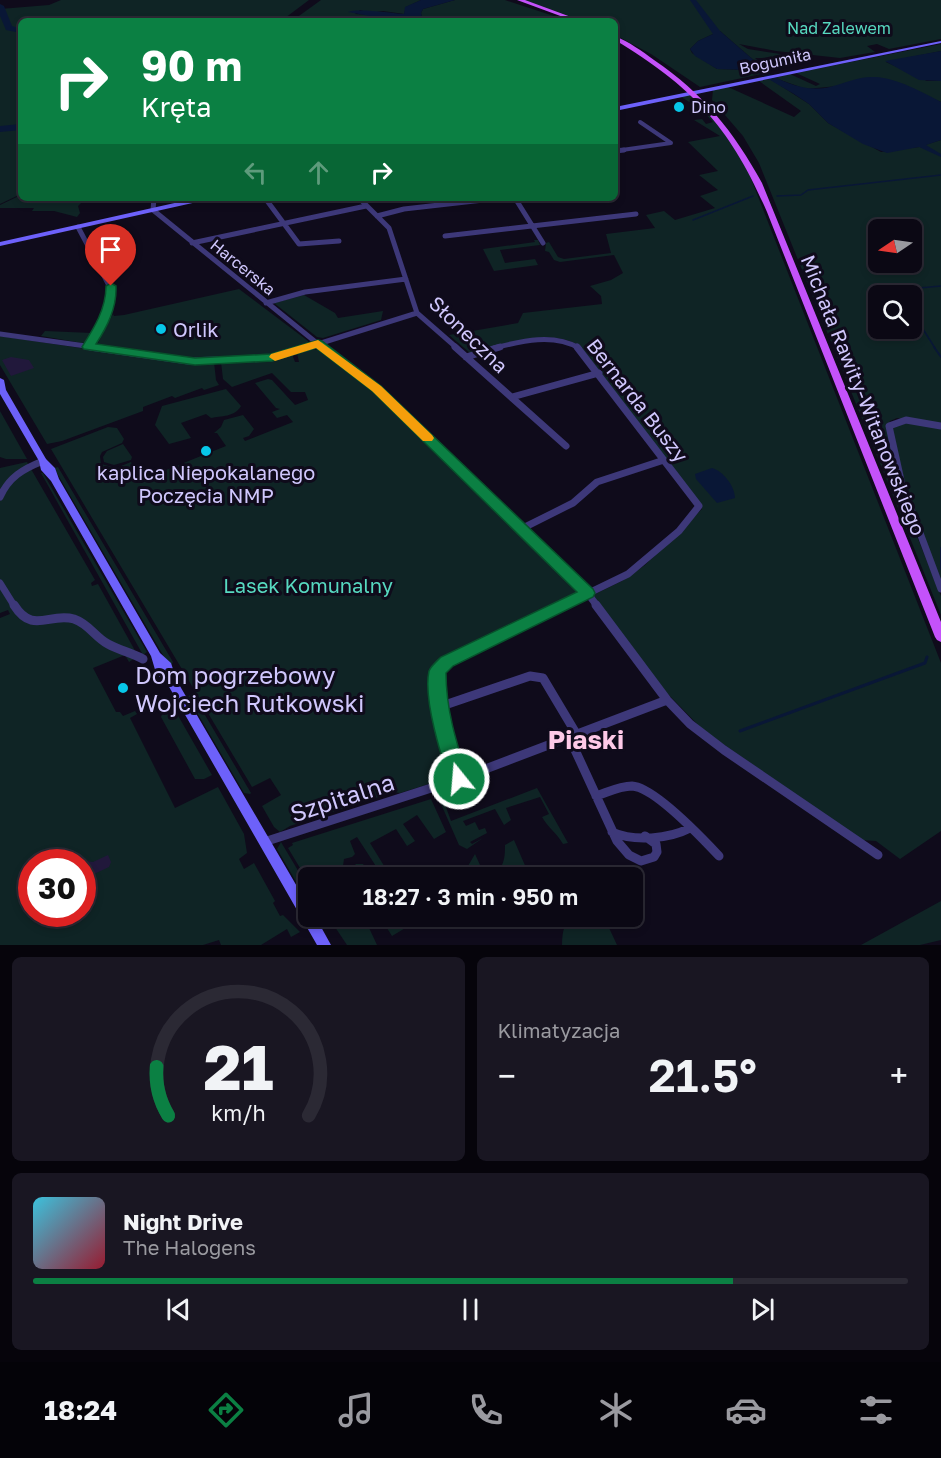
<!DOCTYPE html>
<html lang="pl">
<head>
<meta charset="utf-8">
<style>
	:root { --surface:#0b0814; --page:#191622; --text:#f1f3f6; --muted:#9a9aa0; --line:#2b2934; --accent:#0b8043 }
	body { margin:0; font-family:"Golos Text",sans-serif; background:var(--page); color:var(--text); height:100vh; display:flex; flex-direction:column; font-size:22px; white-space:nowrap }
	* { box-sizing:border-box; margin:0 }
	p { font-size:20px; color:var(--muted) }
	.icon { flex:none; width:33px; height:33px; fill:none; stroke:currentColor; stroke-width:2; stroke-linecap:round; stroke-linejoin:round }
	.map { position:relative; height:945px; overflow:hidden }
	.sheet { display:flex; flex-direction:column; gap:12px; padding:12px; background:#06040b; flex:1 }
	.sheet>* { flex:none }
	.guide { position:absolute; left:18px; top:18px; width:600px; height:183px; border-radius:9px; box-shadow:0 3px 9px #0003,0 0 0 2px var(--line); background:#0b8043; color:#fff; overflow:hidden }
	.needle { width:39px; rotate:257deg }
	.fabs { position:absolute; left:868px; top:219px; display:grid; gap:12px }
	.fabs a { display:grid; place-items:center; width:54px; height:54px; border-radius:9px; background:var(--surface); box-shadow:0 3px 9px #0003,0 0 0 2px var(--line); font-size:30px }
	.speed { position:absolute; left:18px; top:849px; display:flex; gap:12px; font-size:30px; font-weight:700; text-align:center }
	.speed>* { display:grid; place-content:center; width:78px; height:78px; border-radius:50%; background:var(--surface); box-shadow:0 3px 9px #0003,0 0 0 2px var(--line); line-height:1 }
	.speed .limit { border:9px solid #d22; background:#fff; color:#111 }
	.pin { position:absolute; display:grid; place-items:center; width:51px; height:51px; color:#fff; margin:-62px -26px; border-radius:50% 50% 50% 0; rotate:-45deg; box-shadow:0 0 6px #0007 }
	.pin .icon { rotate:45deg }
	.me { position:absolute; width:66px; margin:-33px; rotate:343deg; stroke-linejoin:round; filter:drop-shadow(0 0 4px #0008) }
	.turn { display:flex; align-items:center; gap:21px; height:126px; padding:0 24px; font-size:27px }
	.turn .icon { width:78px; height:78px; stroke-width:2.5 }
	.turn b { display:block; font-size:42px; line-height:51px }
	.lanes { display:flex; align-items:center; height:57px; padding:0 24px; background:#0003; justify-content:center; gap:30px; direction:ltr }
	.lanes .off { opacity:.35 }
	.big { font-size:45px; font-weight:600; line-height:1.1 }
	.sheet .tile { flex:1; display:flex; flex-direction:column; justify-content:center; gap:9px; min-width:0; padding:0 21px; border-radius:9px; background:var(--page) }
	.sheet .dial { align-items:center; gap:0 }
	.dial svg { height:156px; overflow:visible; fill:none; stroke:var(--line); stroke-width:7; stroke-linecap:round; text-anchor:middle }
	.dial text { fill:var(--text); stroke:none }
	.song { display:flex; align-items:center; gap:18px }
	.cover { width:72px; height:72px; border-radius:9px; background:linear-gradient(135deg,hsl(190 70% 55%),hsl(350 70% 35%)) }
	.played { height:6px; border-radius:3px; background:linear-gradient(90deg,var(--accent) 80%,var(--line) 80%) }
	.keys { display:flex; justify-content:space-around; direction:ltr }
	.heat { display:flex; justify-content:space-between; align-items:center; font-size:33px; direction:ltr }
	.sheet .tiles { flex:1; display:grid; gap:12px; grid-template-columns:1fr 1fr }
	.tile:last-child { grid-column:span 2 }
	.trip { position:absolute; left:298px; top:867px; width:345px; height:60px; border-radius:9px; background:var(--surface); box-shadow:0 3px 9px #0003,0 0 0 2px var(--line); font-weight:600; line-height:60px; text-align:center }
	.tabs { display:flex; height:96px; justify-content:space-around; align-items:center; background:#040308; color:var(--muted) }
	.tabs .icon { width:42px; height:42px }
	.tabs .on { color:var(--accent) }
	.tabs b { font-size:27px; color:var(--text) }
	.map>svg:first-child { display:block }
	.green { fill:#0f2425; fill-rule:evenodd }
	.water { fill:#091736 }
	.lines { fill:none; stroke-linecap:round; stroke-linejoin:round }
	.stream-far2 { stroke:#091736; stroke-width:1.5 }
	.stream-far1 { stroke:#091736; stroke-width:2 }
	.stream { stroke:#091736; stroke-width:3 }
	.river { fill:#091736; fill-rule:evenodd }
	.building { fill:#21183b }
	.street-far3 { stroke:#3d3879; stroke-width:4 }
	.street-far2 { stroke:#3d3879; stroke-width:5 }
	.street-far1 { stroke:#3d3879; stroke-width:7 }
	.street { stroke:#3d3879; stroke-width:9 }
	.secondary { fill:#6d61fa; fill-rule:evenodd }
	.primary { fill:#c452fa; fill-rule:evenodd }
	.route { fill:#0b8043; stroke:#07532c; stroke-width:1.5 }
	.slow { fill:#f59e0b }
	.poi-dot { fill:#07c7e9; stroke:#0f0b1b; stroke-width:2 }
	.labels { text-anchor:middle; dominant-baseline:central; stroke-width:6; stroke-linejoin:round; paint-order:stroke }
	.far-park-label { font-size:16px; fill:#57d9c0; stroke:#0f0b1b }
	.far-street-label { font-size:16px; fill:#d0c7fd; stroke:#0f0b1b }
	.far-poi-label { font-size:16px; fill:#d0c7fd; stroke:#0f0b1b; text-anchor:start }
	.poi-label { font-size:20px; fill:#d0c7fd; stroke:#0f0b1b; text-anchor:start }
	.street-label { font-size:20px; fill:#d0c7fd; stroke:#0f0b1b }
	.park-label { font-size:20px; fill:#57d9c0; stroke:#0f0b1b }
	.near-poi-label { font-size:24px; fill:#d0c7fd; stroke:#0f0b1b; text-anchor:start }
	.near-street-label { font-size:24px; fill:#d0c7fd; stroke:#0f0b1b }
	.near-neighbourhood-label { font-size:26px; font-weight:bold; fill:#fdc9e7; stroke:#0f0b1b }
</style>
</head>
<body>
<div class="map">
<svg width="941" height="945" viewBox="0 0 941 945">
	<rect width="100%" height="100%" fill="#0f0b1b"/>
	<path class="green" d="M61,0H309L281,21H21V194L0,204V9L49,5Z
		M321,0H421L406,7L404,14L383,11L370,13L360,10L355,14L390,16L399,21H292Z
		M455,0H505L569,21H423L421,13L423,9Z
		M524,0H941V39L889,49L877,44L867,46L875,52L840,58L776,51L739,44L748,49L787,55L792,59L755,58L763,65L761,68L769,72L766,73L759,69L757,63L720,31H713V34L698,41L690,49L692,53L717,69L753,70L761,74L700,87L651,54L615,35V21H583Z
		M941,44V51L886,62L927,81H941V102L891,81L806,89L775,78L790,74L816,86L820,84L796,73Z
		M770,79L809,104L828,123L881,152L919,147L941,140V426L897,418L890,421L887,426L906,509L941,596V615L759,163L743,136L712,100L713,90L728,87L794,117L801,111L759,81ZM879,230H912V262H879ZM907,293L906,295L912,296V328H879V296L904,295Z
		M688,95L698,98L697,100C716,106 739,153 748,171L941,663V831L900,859L876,841L861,840L703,730L664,690L593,595L622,581L645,565L702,509L698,501L583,349C556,325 501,345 470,353L449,335L518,323L523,313L602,304L601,296L590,286L611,280L623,273L614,255L560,262L554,260L549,252L545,251L546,243L549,242L558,257L564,259L611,253L606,234L655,228L646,215L664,211L675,220L715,208L700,196L718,190L699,175L718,171L688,142L720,136L694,120L702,119L706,124L713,122L701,109L681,97L666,100Z
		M21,195V198H101L83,201L78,206L80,213L77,217L54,211H32L34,208H0V205Z
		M534,240H538L540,245L500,250L505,263L535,259L538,265L494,271L483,249L535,242Z
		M239,289L308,341V344L271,355L192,358L97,345L113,314L114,316L124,315Z
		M304,295L335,313L338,318L383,311L381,320L323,338L317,337L274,303Z
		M45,331L92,333L86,342L82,343L41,336Z
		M0,336L174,362H214L216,380L219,385L204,390L202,388L175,398L172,396L143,407V411L62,441L47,444L0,365Z
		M312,350H318L371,391L579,593L443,660L435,670L436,711L450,770L448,778L400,793L394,792L290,826L280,832L274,827L262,806L281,795L270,778L252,787L51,449L108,427L117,428L124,439L122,443L102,452L100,456L101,464L116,468L131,462L143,482L158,477L156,474L226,446L217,433H214L221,427L224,420L243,415L254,429L249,436L243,438L245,441L293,422L287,415L277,418L272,412L280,409L276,408L255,383L268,379L272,380L295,405L308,400L305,392H291L272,373L232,387L223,379L221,362L292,354L295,362H299L297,353Z
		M226,389L241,406C235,417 221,416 211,418L206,414L181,423L191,438L169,444L155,425L162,406Z
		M0,411L27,459H6L0,457Z
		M903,422L941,428V583L904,481L892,426Z
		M123,444L132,457L131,460L114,465L104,462L103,457L107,451Z
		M27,462L95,580L91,583L92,586L98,584L138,656L129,662L125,655L93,668L116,712H120L123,716L135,711L137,714L130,718L175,808L218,787L244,834L247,853L239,859L244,869L254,863L275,901L273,903L280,916L283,915L300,932L291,937L287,929L261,945H221L219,940L203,945H0V618L10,614L8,610L0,613V468ZM32,862H82V914H32Z
		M58,467L173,662L170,667L54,468Z
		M41,473H43L147,652L143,655Z
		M192,693L251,793L250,794L244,793L188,697Z
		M172,705L212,775L204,779H195L161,717L164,709Z
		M537,788L568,843L563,844C557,833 548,828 542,817L549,814L540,797L506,808L511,820L504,825L495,809L463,821L466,826L475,822L479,830L485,828L487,833L470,842L472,844L483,838L467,849L459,845L438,797L442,796L451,821Z
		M431,799L446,832L434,839L417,815L403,824L415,841L407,846L396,829L370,843L386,869H390L395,877H383L357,837L350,841L355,854L352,857L344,859L343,866L351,869L356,864H363L372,877L309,878V883L288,848L293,845L292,843Z
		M514,840L530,877H471L468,866L475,854L485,876L491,877C504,867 505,860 505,845Z
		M281,842L309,889V904L277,849Z
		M941,901V940L920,945H861Z
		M354,916L364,917L377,945H347L335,927Z
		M380,917H414L417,921L392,936Z
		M578,917H604L617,945H562C563,920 566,929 578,917Z"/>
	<path class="water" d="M421,0H455L423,9L421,13L423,21H399L390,16H370L348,12C358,8 391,13 404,14L405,7Z
		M690,0H696L720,31L757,63L759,69C782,81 803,93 830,87C845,83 859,76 875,77C897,78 922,92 941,102V140L926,145L941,154V157L919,147L887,153L863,144L828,123L809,104L794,94L753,70L717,69L695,56L690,49L698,41L713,34Z
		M941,51V81L919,80L885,61Z
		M712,468C723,471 735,486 735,498L717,503L696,479L695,474Z"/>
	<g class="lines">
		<path class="stream-far2" d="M777,196L801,195L808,190L941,175
			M693,220L753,196
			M904,296L919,288L941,286
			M912,312L935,348"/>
		<path class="stream-far1" d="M934,347L941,357
			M941,548V569"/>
		<path class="stream" d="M740,731L925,663L927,657"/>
		<path class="river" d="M0,4L4,6L12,26L21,29V33L6,30L0,16Z
			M21,124V130L0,132V126Z"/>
	</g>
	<path class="building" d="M11,357L29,360L34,368L11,376L2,360Z
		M108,855L111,862L109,867L92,875L93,868L80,860L93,862Z"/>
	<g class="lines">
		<path class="street-far3" d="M615,151L671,143L640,122"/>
		<path class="street-far2" d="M615,151L624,150
			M154,198L153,210L318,344L417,313
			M265,198L299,244L339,241
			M359,198L389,228L417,313L457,348
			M515,198L543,243
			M377,216L404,209L501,198
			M78,227L112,291L103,324L88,347
			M445,236L636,214
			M192,243L366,206
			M266,303L305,292L406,279
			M0,334L100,348
			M304,348L318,344L324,348
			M494,348C522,341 553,333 579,348"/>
		<path class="street-far1" d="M90,347L188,361L272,358L309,347
			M322,347L376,389L585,590L598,607
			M455,347L566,446
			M466,357L500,347
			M512,397L599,373
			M941,426L906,420L889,426L902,485L941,589
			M0,497C9,477 23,469 43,461
			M521,529L573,503L597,482L664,460
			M0,583L15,607
			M560,607L628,574L679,531L699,506L577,347"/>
		<path class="street" d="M14,605C33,635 49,612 74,619C89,624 95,637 108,644C119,650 132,653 143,659
			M596,605L667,700L690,724L724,750L878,855
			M439,707L530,676L543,678L577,735
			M570,739L617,841L629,855L641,861L654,857L657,852L656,844L645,836
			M459,779C452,756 428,693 437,672C439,668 444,665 447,662L563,605
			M596,796C608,792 620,786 632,786C654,787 704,840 719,856
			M612,832C634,842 669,839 690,828
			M264,842L459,779L667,700"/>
		<path class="secondary" d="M941,41V43L615,111V107Z
			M197,198H209L206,200L0,246V242Z
			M0,378L4,380L6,390L46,459L55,468L59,479L160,653L171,663L177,681L309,907V916H315L331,945H317L168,685L156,673L151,656L51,481L41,470L39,461L0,394Z"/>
		<path class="primary" d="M517,0H525L582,21H574Z
			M615,36C629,42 642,51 654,60C703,93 734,132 762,183L941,622V642L937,640L935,637L767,212C731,128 693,87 615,40Z"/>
	</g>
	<path class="route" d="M111,283L116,286C117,308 107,327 96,344L195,358L271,354L318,340L322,341L381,386L593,589L595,593L593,597L453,666L446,673C446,711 457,744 468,779L466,785L459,787L453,785C441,761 423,697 429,671C431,666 437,661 441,657L577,592L372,391L316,348L272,361L195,365L84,349L82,347C94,328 106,309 106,286Z"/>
	<path class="slow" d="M318,340L381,386L432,435L434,438L432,441H423L372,391L316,348L275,361L269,357L271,354Z"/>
	<g class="poi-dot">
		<circle cx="679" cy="107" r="6"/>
		<circle cx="161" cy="329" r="6"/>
		<circle cx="206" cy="451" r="6"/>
		<circle cx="123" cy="688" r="6"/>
	</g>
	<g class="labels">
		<g class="far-park-label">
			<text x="839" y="28">Nad Zalewem</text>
		</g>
		<g class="far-street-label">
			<text transform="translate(775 61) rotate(-12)">Bogumiła</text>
			<text transform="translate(243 267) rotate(39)">Harcerska</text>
		</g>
		<g class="far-poi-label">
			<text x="691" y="107">Dino</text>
		</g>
		<g class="poi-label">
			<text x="173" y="329">Orlik</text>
			<text x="206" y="472" text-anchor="middle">kaplica Niepokalanego<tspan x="206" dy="23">Poczęcia NMP</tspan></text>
		</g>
		<g class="street-label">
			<text transform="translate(469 334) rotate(44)">Słoneczna</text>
			<text transform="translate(864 395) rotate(68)">Michała Rawity-Witanowskiego</text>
			<text transform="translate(638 400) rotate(52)">Bernarda Buszy</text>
		</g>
		<g class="park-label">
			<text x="308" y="585">Lasek Komunalny</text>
		</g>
		<g class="near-poi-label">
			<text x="135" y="674">Dom pogrzebowy<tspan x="135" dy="28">Wojciech Rutkowski</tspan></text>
		</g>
		<g class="near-street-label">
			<text transform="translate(342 797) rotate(-18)">Szpitalna</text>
		</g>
		<g class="near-neighbourhood-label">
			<text x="586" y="739">Piaski</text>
		</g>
	</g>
</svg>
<div class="fabs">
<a><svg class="needle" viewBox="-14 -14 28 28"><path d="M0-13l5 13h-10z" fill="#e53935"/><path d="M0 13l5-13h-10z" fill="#9a9aa0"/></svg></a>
<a><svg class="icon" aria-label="search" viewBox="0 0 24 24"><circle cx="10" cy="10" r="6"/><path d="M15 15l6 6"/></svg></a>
</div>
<div class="speed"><div class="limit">30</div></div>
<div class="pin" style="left:111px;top:286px;background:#d93025"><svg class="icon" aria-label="arrive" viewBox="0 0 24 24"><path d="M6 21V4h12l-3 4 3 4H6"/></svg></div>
<svg class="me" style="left:459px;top:779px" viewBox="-20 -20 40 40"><circle r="17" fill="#0b8043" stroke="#fff" stroke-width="3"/><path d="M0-11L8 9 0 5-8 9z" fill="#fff"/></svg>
<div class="trip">18:27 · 3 min · 950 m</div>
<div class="guide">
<div class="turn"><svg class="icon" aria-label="right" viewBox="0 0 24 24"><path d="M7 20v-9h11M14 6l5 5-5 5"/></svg><div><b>90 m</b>Kręta</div></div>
<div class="lanes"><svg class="icon off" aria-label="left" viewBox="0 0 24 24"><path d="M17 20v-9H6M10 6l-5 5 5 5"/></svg><svg class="icon off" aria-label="ahead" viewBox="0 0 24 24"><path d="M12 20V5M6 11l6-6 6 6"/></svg><svg class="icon" aria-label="right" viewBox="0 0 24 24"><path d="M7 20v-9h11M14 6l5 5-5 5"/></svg></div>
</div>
</div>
<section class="sheet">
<div class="tiles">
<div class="tile dial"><svg viewBox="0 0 100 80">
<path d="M14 69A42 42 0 1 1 86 69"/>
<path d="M14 69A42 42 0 0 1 8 44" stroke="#0b8043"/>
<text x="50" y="56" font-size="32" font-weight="700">21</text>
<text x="50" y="72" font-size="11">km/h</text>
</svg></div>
<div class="tile"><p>Klimatyzacja</p>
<div class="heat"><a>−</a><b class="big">21.5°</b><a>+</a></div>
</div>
<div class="tile">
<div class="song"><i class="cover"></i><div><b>Night Drive</b><p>The Halogens</p></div></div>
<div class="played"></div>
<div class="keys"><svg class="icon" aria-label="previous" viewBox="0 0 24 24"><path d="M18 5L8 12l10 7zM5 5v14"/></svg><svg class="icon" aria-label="pause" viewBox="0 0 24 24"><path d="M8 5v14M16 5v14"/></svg><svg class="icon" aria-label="next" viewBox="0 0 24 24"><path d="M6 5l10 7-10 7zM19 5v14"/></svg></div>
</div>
</div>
</section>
<nav class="tabs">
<b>18:24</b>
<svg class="icon on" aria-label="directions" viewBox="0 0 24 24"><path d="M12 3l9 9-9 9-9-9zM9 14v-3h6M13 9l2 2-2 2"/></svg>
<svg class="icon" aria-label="music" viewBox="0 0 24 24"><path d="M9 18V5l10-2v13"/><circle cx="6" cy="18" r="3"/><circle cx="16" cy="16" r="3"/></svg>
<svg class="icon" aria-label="phone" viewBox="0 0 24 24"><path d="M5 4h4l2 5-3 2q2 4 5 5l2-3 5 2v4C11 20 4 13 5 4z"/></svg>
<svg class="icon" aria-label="climate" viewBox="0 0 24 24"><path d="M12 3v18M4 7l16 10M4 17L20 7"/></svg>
<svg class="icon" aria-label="car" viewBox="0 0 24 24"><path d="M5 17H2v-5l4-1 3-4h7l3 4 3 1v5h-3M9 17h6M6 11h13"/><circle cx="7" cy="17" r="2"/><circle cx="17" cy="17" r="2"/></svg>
<svg class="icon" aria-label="filters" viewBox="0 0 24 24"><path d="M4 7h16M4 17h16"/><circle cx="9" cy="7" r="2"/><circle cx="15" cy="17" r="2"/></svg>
</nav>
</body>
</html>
